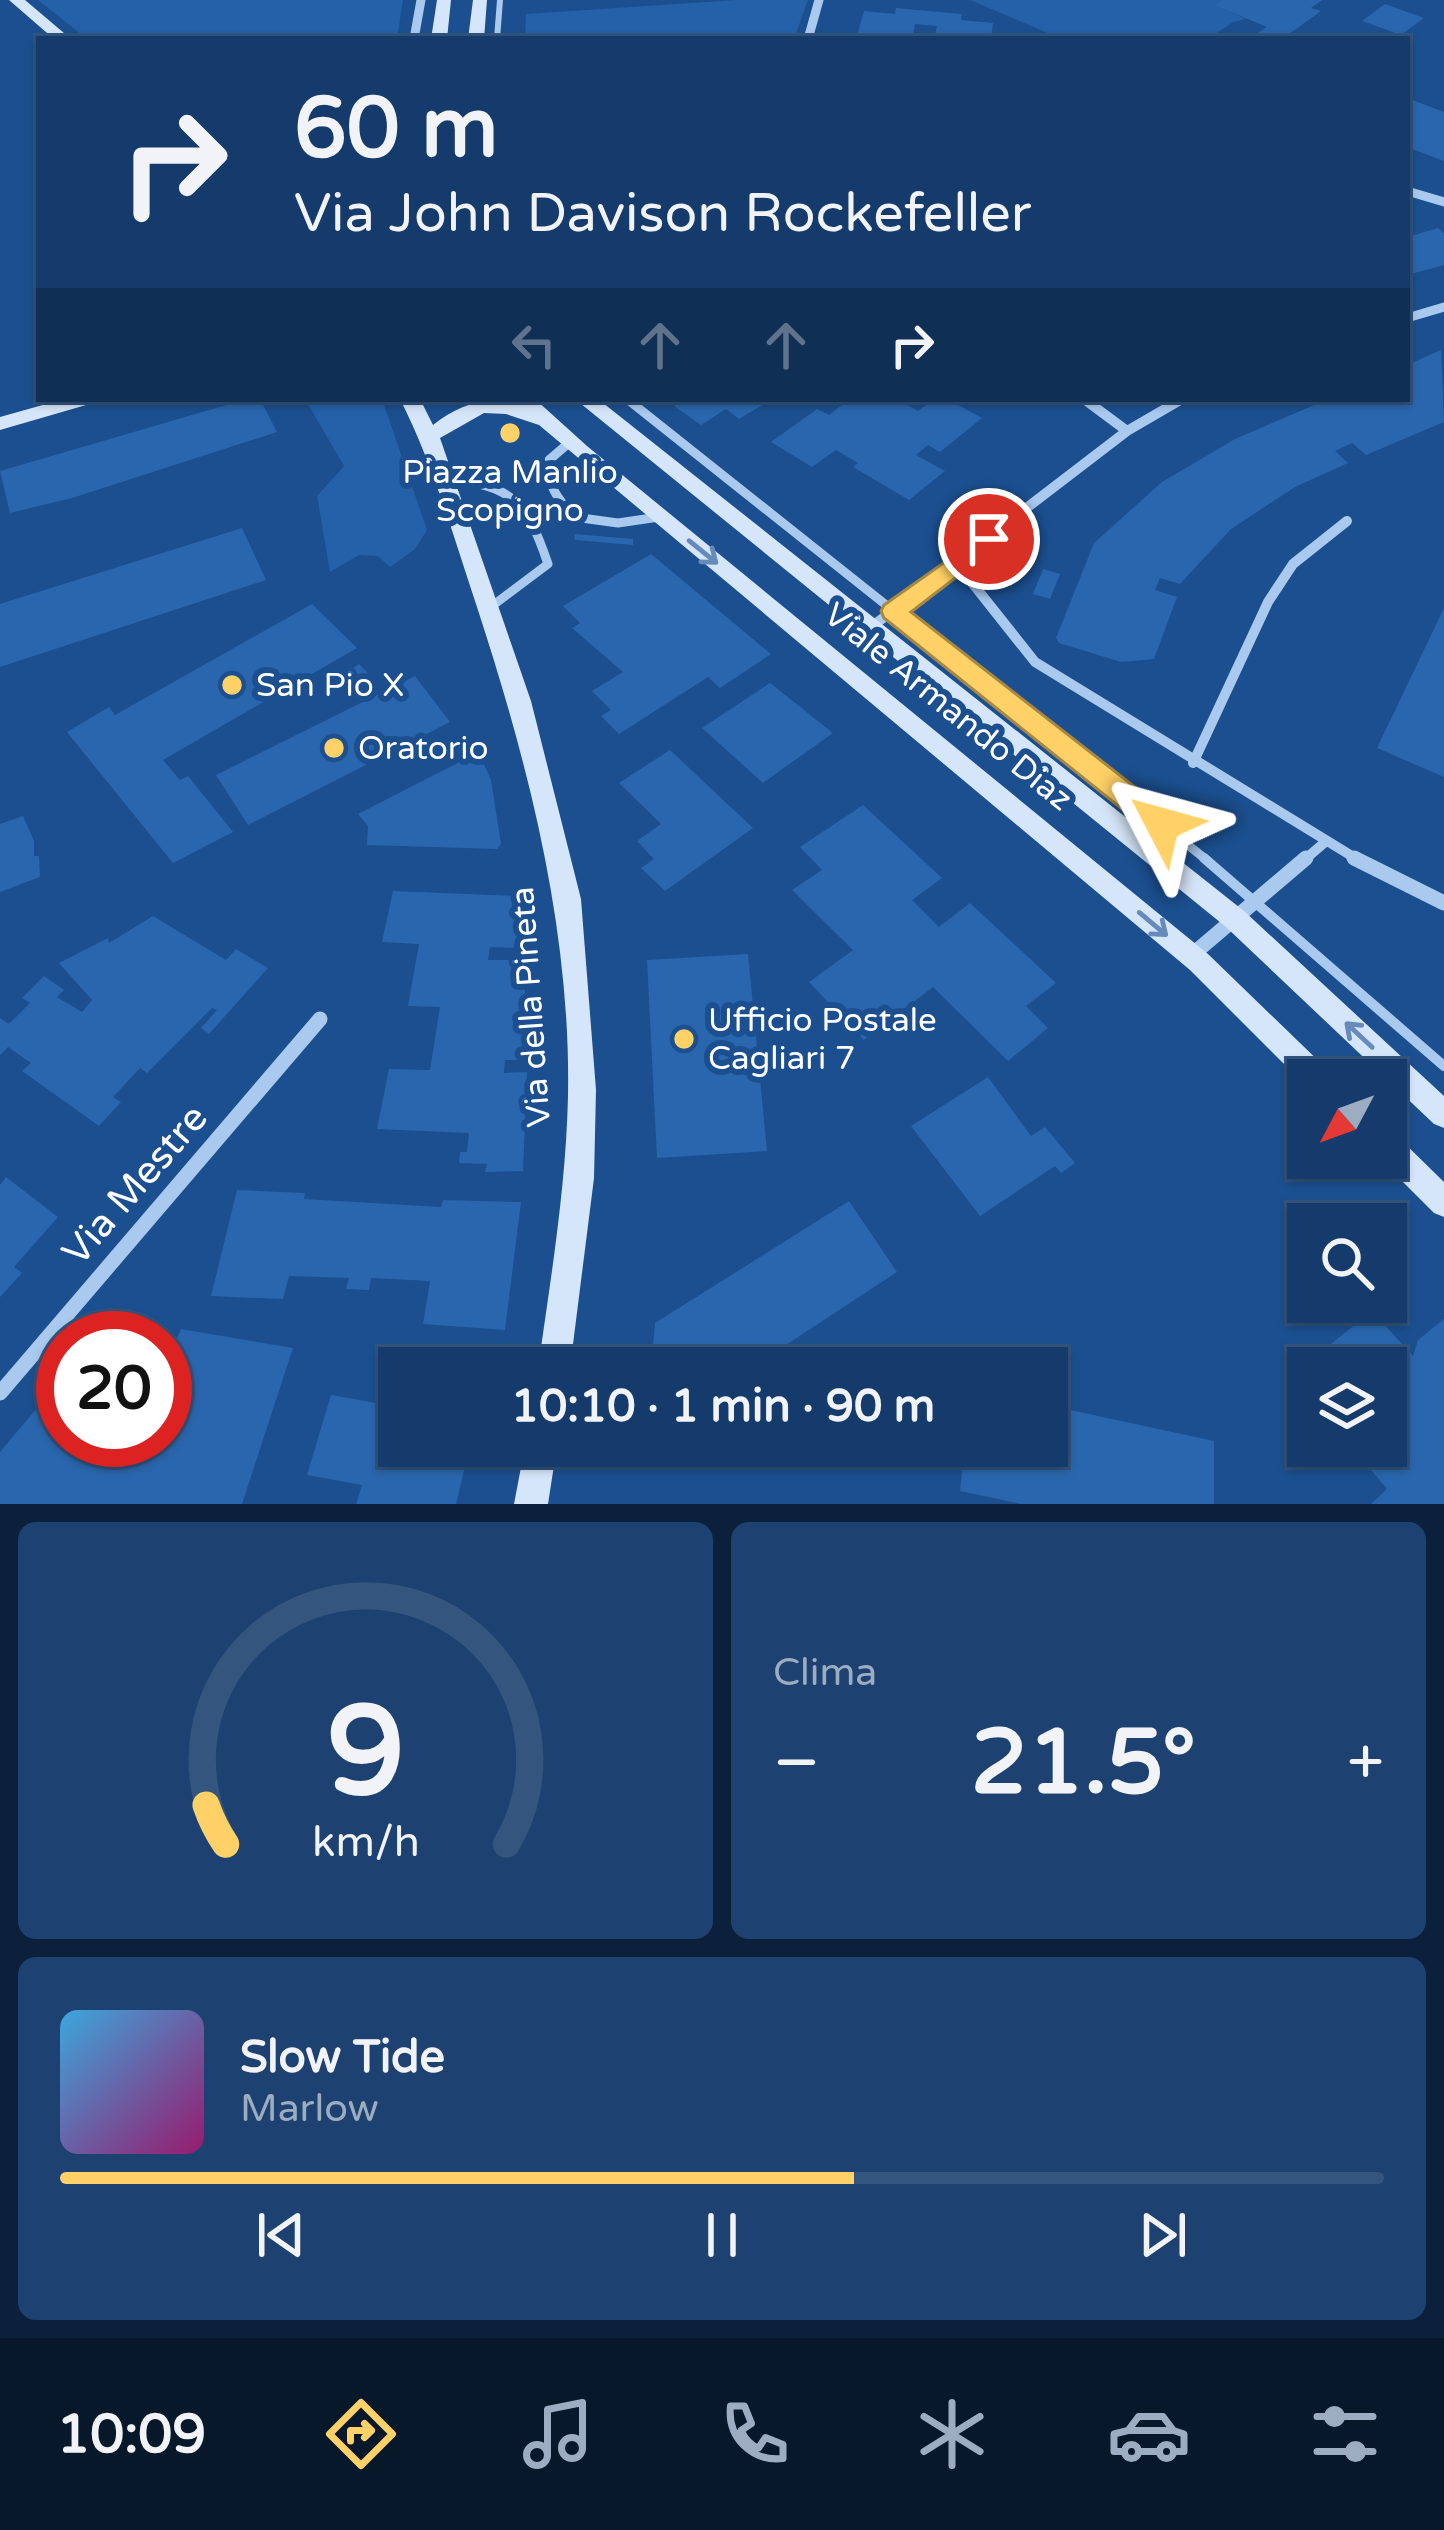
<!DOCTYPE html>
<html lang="it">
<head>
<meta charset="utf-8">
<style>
	:root { --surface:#143b6b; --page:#1d4271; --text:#f1f3f6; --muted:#9dadc1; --line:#33557e; --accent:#ffd166 }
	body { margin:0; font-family:"Varela Round",sans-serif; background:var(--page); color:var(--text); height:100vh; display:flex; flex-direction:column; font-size:45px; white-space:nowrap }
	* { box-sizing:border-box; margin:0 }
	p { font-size:39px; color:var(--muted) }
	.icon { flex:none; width:66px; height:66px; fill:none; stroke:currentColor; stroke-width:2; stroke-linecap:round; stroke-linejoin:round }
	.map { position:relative; height:1504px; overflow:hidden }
	.panel { display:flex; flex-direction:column; gap:18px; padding:18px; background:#0b203b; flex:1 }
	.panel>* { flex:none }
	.top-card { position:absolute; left:36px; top:36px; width:1374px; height:366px; border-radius:0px; box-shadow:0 3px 9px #0004,0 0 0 3px var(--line); background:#143b6b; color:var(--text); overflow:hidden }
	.needle { width:78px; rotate:229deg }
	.buttons { position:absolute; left:1287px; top:1059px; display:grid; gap:24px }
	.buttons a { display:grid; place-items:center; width:120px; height:120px; border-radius:0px; background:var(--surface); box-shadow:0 3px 9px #0004,0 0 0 3px var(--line); font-size:60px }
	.speed { position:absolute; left:36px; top:1311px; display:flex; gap:24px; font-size:60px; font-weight:700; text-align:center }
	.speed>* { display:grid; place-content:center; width:156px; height:156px; border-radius:50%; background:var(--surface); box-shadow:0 3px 9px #0004,0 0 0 3px var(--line); line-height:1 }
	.speed .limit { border:18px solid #d22; background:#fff; color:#111 }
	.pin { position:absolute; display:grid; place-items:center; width:102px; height:102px; color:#fff; margin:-51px; border:6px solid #fff; border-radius:50%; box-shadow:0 3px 12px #0007 }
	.me { position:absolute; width:132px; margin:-66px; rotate:309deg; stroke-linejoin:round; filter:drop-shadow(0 0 9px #0008) }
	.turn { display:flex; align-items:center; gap:42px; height:252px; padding:0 60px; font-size:54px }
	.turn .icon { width:156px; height:156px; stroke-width:2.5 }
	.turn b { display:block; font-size:84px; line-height:102px }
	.lanes { display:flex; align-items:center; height:114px; padding:0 60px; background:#0003; justify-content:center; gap:60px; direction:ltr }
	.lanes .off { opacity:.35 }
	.big { font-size:90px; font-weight:700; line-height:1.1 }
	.panel .card { flex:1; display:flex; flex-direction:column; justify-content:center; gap:18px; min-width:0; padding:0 42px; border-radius:18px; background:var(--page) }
	.panel .dial { align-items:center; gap:0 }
	.dial svg { height:312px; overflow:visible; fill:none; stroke:var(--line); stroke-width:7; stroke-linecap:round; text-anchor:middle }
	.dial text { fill:var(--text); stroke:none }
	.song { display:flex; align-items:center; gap:36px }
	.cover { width:144px; height:144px; border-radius:18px; background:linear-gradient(135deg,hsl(200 70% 55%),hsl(320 70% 35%)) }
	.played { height:12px; border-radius:6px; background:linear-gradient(90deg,var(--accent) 60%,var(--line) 60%) }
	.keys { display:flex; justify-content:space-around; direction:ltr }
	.heat { display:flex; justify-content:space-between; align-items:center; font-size:66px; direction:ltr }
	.panel .tiles { flex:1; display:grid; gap:18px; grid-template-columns:1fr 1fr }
	.card:last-child { grid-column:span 2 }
	.trip { position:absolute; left:378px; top:1347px; width:690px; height:120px; border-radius:0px; background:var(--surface); box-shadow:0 3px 9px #0004,0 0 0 3px var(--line); font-weight:700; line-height:120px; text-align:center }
	.tabs { display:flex; height:192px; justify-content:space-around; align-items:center; background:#08182b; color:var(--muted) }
	.tabs .icon { width:84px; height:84px }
	.tabs .current { color:var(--accent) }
	.tabs b { font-size:54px; color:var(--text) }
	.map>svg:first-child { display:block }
	.green { fill:#2461a8 }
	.building { fill:#2a66ad }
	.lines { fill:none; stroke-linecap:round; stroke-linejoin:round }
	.lane-far2 { stroke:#a9c9ee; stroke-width:6 }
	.lane-far1 { stroke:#a9c9ee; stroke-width:9 }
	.lane { stroke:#a9c9ee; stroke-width:10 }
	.street-far2 { stroke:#a9c9ee; stroke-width:9 }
	.street-far1 { stroke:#a9c9ee; stroke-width:10 }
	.street { stroke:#a9c9ee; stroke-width:15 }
	.secondary { fill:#d6e6fa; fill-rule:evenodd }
	.oneway { stroke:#668bba }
	.route { fill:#ffd166; stroke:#a68842; stroke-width:3 }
	.poi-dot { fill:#ffd166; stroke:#1b4f8f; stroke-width:4.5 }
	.labels { text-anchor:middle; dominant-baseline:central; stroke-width:12; stroke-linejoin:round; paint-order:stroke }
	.poi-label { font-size:33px; fill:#fff; stroke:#1b4f8f; text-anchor:start }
	.street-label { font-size:33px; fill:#fff; stroke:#1b4f8f }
	.near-street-label { font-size:39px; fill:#fff; stroke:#1b4f8f }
</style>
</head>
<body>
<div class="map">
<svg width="1444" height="1504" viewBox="0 0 1444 1504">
	<rect width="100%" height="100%" fill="#1b4f8f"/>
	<path class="green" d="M38,0H403L397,39H87Z
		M736,0H808L794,39H525L526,14Z
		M970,0H1222L1215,5L1246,19L1233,22L1208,39H1062Z
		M305,399H382L427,530L415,549L390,567L378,556L359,555L330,572L317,496L344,466Z"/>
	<path class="building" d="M1222,0H1322L1311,8L1321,11L1282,39H1260L1253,36L1267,27L1214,5Z
		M1385,4L1424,18L1401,35L1362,21Z
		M896,8L962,14L961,20L993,23L991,39H934L937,26L915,24L912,39H856L864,11L895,14Z
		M1407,98L1444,112V161L1407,147Z
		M1438,228L1444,233V265L1407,275V237Z
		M1441,350L1444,422L1366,455L1352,443L1335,451L1348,463L1295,487L1231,529L1180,584L1160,578L1155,590L1177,597L1154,659L1121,662L1059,643L1056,638L1094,543L1162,482L1235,439L1328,399H1407V365Z
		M247,399H260L277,432L72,498L10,513L0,471Z
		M686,399H757L764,404L739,419L726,409L701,425L674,406Z
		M831,399H897L918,411L934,399H947L982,418L940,452L928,445L916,455L945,471L909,500L853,467L858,463L836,450L812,467L771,442L817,409L829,415L842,405Z
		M242,528L266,580L0,667V604Z
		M574,534L633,539V545L575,540Z
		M651,554L771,654L720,688L708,677L619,734L601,716L611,710L592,691L623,672L572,628L580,623L563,606Z
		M1043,569L1060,574L1050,599L1033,594Z
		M312,604L357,648L163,760L180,780L188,776L233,832L173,863L67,732L109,707L115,715Z
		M1444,608V777L1377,748Z
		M359,664L369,674L343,689L335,680Z
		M415,676L450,722L248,825L216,775Z
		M770,683L833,733L763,783L702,728Z
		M670,750L753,828L665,891L641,868L654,859L637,841L661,824L619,783Z
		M473,755L480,756L491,780L501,844L497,849L367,845L368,826L358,814Z
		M863,805L942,878L912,900L939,927L970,903L1056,983L1026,1006L1048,1028L1008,1061L933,987L864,1040L809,982L853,950L792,890L822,870L800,847Z
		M23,816L34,841V856H39L40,877L0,892V824Z
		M393,891L518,896L522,948L490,947L488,960H524L527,1060H505L504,1073L527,1072L523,1171L485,1172L487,1164L459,1163L460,1152H467L469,1133L377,1129L389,1069L430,1070L440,1007L408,1006L419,944L382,942Z
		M153,916L226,960L236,949L268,968L209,1034L201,1028L217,1010L212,1008L147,1073L140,1068L113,1097L121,1102L99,1126L22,1071L31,1063L8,1047L0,1055V1018L9,1024L30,1003L22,998L44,976L64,990L57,997L82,1012L92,1000L59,963L108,938L109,943Z
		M748,954L767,1151L657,1158L647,960Z
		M988,1077L1031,1136L1045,1127L1075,1163L1061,1173L1055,1166L980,1216L911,1126Z
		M6,1177L58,1217L14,1267L22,1273L0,1297V1185Z
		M237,1190L305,1193L304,1199L441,1207L443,1200L521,1202L505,1330L423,1324L430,1281L371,1278L369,1290L346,1289L349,1278L289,1276L283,1299L211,1296Z
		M849,1201L897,1272L751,1368H651L655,1323Z
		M1372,1311L1413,1356L1418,1340L1444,1319V1504H1371L1387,1489L1351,1446H1386V1368H1308V1396L1291,1376Z
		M181,1329L293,1348L242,1504H0V1452L63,1377V1440H165V1365Z
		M331,1395L399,1407V1446H470L456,1504H356L362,1485L307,1475Z
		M1047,1405L1214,1441V1504H1021L960,1491L965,1446H1047Z"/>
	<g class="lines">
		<path class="lane-far2" d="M497,39L500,0"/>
		<path class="lane-far1" d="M627,399L1208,861
			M570,442L549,460C546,485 558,499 574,517L618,523L659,517
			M443,478C512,486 526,499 548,564L488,609"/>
		<path class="lane" d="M1204,858L1444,1066"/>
		<path class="street-far2" d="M414,39L421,0
			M808,39L819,0
			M1407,191L1444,202
			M1407,318L1444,307"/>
		<path class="street-far1" d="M1084,399L1127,431
			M958,565L1035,662L1360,861
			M870,628L1127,431L1182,399
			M1193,763L1268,602L1293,564L1347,521
			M1303,861L1324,843"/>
		<path class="street" d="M1354,858L1444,903
			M1192,955L1306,858
			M0,1393L320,1019"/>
		<path class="secondary" d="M9,0H25L71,39H54Z
			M437,0H451L447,39H431Z
			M473,0H487L484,39H468Z
			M64,399H96L93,403L0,430V417Z
			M400,399H420L433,425C459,405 484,396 516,404L513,399H535L587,446L1208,954L1329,1071L1333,1080H1308V1088L1190,970L539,425L506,414L484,413L440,438L531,701L581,899L596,1090L594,1178L570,1368H538C551,1277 566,1187 568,1096C571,928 528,763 476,604C453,535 433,464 400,399Z
			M575,399H598L1244,911L1444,1096V1128L1434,1124L1226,927Z
			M1386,1131L1396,1135L1444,1182V1217L1434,1213L1379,1158H1386Z
			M525,1446H557L548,1504H514Z"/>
	</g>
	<defs><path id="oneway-shaft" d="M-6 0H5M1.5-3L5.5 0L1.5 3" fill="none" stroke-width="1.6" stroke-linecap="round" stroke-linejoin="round" transform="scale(3)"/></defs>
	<g class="oneway">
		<use href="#oneway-shaft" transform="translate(703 552) rotate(39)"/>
		<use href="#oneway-shaft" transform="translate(1153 924) rotate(40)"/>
		<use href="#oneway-shaft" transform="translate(1359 1035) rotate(-137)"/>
	</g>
	<path class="route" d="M989,531L998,533V545L911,612L1172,816L1176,824L1172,833H1152L884,618L881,611L884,605Z"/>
	<g class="poi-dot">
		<circle cx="510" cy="433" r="12"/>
		<circle cx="232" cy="685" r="12"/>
		<circle cx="334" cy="748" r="12"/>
		<circle cx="684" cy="1039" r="12"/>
	</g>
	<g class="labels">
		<g class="poi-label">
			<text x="510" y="472" text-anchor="middle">Piazza Manlio<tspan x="510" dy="38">Scopigno</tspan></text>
			<text x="256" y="685">San Pio X</text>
			<text x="358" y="748">Oratorio</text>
			<text x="708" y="1020">Ufficio Postale<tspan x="708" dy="38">Cagliari 7</tspan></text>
		</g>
		<g class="street-label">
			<text transform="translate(948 707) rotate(39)">Viale Armando Diaz</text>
			<text transform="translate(531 1007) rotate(-94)">Via della Pineta</text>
		</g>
		<g class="near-street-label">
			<text transform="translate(135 1185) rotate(-49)">Via Mestre</text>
		</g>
	</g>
</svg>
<div class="buttons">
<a><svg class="needle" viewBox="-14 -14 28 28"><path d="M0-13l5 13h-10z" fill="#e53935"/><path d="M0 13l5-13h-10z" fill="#9dadc1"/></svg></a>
<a><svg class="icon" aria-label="search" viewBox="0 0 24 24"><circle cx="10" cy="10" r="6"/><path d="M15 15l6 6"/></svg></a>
<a><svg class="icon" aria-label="layers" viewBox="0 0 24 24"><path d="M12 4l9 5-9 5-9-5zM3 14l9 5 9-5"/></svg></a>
</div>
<div class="speed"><div class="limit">20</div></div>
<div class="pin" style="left:989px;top:539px;background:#d93025"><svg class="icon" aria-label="arrive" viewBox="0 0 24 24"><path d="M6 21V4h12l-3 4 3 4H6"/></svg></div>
<svg class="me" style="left:1162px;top:824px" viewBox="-20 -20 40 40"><path d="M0-17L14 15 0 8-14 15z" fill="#ffd166" stroke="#fff" stroke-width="4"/></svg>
<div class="trip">10:10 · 1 min · 90 m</div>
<div class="top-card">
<div class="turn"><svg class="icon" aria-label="right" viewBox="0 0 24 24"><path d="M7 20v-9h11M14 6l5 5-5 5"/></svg><div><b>60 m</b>Via John Davison Rockefeller</div></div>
<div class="lanes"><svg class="icon off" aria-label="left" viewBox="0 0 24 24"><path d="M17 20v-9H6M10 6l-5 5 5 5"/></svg><svg class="icon off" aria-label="ahead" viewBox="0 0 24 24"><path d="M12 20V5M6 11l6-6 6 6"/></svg><svg class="icon off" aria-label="ahead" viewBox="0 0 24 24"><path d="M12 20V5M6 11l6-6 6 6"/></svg><svg class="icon" aria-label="right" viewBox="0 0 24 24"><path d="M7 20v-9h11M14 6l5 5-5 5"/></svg></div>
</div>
</div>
<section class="panel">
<div class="tiles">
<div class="card dial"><svg viewBox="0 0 100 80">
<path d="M14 69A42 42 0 1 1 86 69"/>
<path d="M14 69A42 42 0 0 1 9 59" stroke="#ffd166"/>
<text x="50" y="56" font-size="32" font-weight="700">9</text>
<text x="50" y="72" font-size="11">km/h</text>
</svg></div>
<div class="card"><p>Clima</p>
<div class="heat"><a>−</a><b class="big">21.5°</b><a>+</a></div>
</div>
<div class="card">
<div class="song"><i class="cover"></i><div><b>Slow Tide</b><p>Marlow</p></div></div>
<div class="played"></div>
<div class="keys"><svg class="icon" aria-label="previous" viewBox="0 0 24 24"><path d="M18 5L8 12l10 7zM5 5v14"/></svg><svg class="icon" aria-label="pause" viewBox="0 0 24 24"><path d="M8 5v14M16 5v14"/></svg><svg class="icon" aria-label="next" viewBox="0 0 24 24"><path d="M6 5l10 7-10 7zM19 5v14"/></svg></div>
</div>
</div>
</section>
<nav class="tabs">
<b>10:09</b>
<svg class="icon current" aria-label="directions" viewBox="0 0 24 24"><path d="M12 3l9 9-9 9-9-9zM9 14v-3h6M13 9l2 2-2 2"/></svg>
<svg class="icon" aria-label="music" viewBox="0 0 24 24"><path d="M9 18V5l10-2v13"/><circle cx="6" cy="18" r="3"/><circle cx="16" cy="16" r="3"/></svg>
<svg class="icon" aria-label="phone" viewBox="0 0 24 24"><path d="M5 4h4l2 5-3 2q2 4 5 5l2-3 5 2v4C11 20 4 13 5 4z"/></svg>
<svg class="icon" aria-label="climate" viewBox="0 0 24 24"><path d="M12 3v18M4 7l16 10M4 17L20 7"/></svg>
<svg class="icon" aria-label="car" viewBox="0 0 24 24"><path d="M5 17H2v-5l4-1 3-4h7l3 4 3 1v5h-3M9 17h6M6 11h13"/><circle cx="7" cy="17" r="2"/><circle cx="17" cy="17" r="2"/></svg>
<svg class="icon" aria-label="filters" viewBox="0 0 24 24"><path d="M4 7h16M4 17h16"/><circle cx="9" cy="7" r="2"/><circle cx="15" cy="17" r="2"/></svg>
</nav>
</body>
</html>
